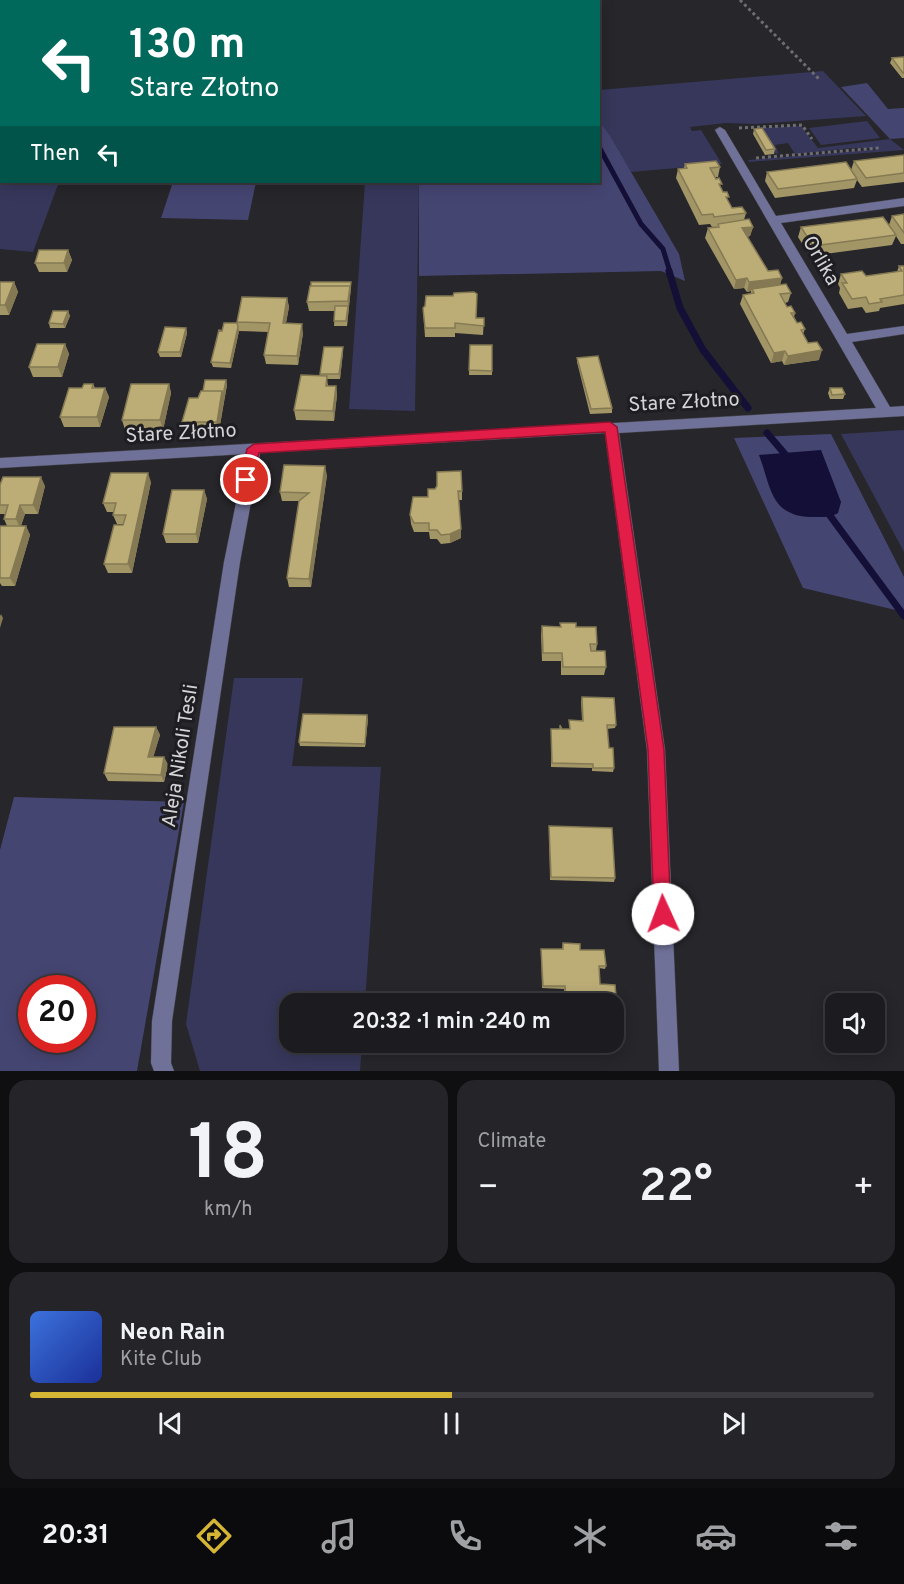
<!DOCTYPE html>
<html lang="en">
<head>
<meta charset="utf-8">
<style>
	:root { --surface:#1c1c20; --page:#252529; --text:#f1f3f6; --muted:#a0a1a5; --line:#3a3a3e; --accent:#d5b534 }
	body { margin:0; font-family:Overpass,sans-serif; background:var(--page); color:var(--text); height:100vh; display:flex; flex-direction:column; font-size:22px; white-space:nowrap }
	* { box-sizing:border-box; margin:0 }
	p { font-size:20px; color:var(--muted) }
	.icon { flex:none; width:33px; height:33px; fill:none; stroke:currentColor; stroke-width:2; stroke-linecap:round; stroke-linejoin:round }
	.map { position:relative; height:1071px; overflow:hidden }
	.details { display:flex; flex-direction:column; gap:9px; padding:9px; background:#0f0f12; flex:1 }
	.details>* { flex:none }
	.top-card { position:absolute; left:0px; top:0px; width:600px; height:183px; box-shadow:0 3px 15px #0003,0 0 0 2px var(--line); background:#00695c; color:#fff; overflow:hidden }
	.fabs { position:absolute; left:825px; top:993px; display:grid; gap:12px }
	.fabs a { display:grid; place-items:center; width:60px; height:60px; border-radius:12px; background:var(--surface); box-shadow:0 3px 15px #0003,0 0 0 2px var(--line); font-size:30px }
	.speed { position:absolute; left:18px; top:975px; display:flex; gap:12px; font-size:30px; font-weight:700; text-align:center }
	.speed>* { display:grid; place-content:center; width:78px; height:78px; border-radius:50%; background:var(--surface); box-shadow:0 3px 15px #0003,0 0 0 2px var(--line); line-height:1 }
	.speed .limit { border:9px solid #d22; background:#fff; color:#111 }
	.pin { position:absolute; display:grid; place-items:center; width:51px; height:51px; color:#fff; margin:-26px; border:3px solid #fff; border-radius:50%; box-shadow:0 2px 6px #0007 }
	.me { position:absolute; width:66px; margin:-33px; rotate:358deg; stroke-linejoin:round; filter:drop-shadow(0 0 4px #0008) }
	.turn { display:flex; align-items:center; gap:21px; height:126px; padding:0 30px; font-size:27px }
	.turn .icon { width:78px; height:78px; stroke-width:2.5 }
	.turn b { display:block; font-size:42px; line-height:51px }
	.then { display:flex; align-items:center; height:57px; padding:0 30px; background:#0003; gap:12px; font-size:22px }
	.big { font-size:45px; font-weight:600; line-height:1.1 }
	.details .widget { flex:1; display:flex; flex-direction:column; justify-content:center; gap:9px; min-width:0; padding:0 21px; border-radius:18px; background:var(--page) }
	.details .dial { align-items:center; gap:0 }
	.dial b { font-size:78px; line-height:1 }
	.song { display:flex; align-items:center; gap:18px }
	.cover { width:72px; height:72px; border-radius:9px; background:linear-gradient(135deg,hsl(220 70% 55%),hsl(230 70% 35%)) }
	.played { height:6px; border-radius:3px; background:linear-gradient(90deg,var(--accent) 50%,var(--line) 50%) }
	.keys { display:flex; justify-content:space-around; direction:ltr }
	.heat { display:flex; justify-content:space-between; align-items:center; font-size:33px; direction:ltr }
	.details .tiles { flex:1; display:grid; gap:9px; grid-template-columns:1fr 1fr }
	.widget:last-child { grid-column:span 2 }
	.trip { position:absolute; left:279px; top:993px; width:345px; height:60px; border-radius:18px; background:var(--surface); box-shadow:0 3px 15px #0003,0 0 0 2px var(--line); font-weight:600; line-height:60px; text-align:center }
	.tabs { display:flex; height:96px; justify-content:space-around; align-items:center; background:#0b0b0d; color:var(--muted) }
	.tabs .icon { width:42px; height:42px }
	.tabs .selected { color:var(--accent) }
	.tabs b { font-size:27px; color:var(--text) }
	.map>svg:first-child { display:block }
	.green { fill:#37375b }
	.forest { fill:#454572; fill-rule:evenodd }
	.water { fill:#130f36 }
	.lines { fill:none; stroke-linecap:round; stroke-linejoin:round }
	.stream-far1 { stroke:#130f36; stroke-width:5 }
	.stream { stroke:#130f36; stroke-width:7 }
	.minor-casing { stroke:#424247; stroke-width:1 }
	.path { stroke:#6e6e72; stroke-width:3; stroke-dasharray:3 3; stroke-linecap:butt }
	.minor { fill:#6f7198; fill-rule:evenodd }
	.wall { fill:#a29566 }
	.shaded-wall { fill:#847953 }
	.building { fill:#bcad77; stroke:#847953; stroke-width:1.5 }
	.route { fill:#e11d48; stroke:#92132f; stroke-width:1.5 }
	.labels { text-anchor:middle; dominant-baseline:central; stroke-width:6; stroke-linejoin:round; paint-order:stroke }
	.street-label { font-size:20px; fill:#d4d4d7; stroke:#1d1d22 }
</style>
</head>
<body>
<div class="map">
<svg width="904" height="1071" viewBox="0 0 904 1071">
	<rect width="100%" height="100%" fill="#26262b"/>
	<path class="green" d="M0,0H47L2,2V182H59L33,252L0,249Z
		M823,71L866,116L756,124L726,123L690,127L692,131L701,130L722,164L631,172L599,121V90Z
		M867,121L880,138L821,145L809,128Z
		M801,126L818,148L890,139L904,150L749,162L748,160L882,149L854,148L795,154L788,143L775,145L779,153L776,154L761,128Z
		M365,182H419L415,411L349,409Z
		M904,430V552L841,434Z
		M234,678H303L292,766L381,767L365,1003L290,1004V1042L362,1043L360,1071H200L186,1024Z"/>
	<path class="forest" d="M867,83L888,109L904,108V138L890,139L841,87Z
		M599,121L610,136L679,254L685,281L661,271L419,276V182H598Z
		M173,182H256L248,220L161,218Z
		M831,434L904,577V612L803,588L734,438Z
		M14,797L184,802L137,1071H0V850ZM32,988H82V1040H32Z"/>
	<path class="water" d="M821,450L841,502L838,513C829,518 821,517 811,517C770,516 771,486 759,455Z"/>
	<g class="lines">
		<path class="stream-far1" d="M598,145L641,224L663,249L670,272"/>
		<path class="stream" d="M669,271L680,308L703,350L748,408
			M767,433L790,460
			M825,509L904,616"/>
		<defs>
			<path id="minor" d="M720,127L725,130L776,216L904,198V206L781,223L847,334L904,326V334L852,342L890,407L904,406V416L619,433L665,750L679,1071H659L647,750L605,433L260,453L240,562L172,1021L171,1063L174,1071H154L151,1063L152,1021L224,562L246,454L0,468V458L876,408L715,130Z"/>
		</defs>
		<use href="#minor" class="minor-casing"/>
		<path class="path" d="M740,0L819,79
			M739,128L802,125L812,139
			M756,158L880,148"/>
		<use href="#minor" class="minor"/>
	</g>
	<path class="wall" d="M904,57V78H902L890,63L892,58Z
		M754,129L775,149L774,154L765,155L753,134Z
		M904,155V182L862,187L857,180L854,188L775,198L765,181L767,172L851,170L854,161Z
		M685,164L720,167L718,177H715L732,208L746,213L744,220L753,227L750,236L747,237L768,271L782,278L780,285L791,293L788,302L785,303L787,307L795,313L794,317L797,323L805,329L803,334L819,360L784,365L782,361L771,363L740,304L743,295L751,294V291L747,292L744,288L734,289L705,238L708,228L717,226L712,227L710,224L699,225L676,178L678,169L684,168Z
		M904,214V244H901L896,236L892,245L810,256L798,237L801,227L889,225L892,216Z
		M68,250L72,260L67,272H39L35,263Z
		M899,266H904V304L880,308L879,311L866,313L862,307L848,309L839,293L840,288L838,284L841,274L866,276L897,272Z
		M0,282H14L18,292L9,315H0Z
		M351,287L347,326H334L335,311H309L307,302Z
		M287,298L289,307L286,323L303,333L298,365L266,364L264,355L268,332L239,331L231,368L213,367L211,362L222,331L237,323V322Z
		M423,308L476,318H484L483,335L455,333V337H425Z
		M68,311L70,316L65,328H50L49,323Z
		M186,328L187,333L181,357H160L158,352Z
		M65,344L69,354L62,377H33L29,367Z
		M470,345L492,371V375H469Z
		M343,347V352L340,379H327L328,386H336L337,395L334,421L296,420L294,410L320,375V374Z
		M577,358L612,408V413L590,414L577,362Z
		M226,380L227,385L219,431H184L182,422L203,391Z
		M93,384L95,388H105L109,397L100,427H64L60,417L82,388Z
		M169,384L171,393L163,430H125L122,420Z
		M830,388L845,394L843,399H830L828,393Z
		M327,475L311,587H289L287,578L299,501H282L280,492Z
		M151,482L132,573H108L104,564L124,524H117L113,515L114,512H107L103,503Z
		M0,485L45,486L38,514H25L21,526H26L30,535L15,586H2L0,583V526H7L4,519L5,514H0Z
		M204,490L207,499L198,543H166L163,534Z
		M462,491V500H459L461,538L450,543L441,544L437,539H430L429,532H414L411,524L410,515L428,497Z
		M560,623L576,627L597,644L596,651L606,667L604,675H561V661H542L541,635L542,626L560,627Z
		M582,697L616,725L615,728L607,729L609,748L614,768L613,772L592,771V768L551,767V729H569V720H582L581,701Z
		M368,719L365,747L300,746L299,742Z
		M156,727L160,735L153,757H164L168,765L164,782L108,781L104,773Z
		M549,826L615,878L614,882L550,880Z
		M563,943L580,950L606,966L605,969L599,968L600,984L617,1007L615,1010H614V1004H565L564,989L542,988L541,949H562Z"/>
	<path class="shaded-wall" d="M753,227L750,236L740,238L742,228Z
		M68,250L72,260L67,272L64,263Z
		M747,278L744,288L734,289L736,280Z
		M782,278L779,287L752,289L751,291L747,292L749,282Z
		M14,282L18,292L9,315L5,305Z
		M351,282V287L347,326L348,301Z
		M287,298L289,307L284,333L283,323Z
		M68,311L70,316L65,328L63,324Z
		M302,324L303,333L298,365L297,356Z
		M238,327L239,331L231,368L230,363Z
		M186,328L187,333L181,357L180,352Z
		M65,344L69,354L62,377L58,367Z
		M343,347V352L340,379L339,374Z
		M822,350L819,360L784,365L788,356Z
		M785,351L782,361L771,363L774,353Z
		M226,380L227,385L224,401L223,396Z
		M169,384L171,393L163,430L160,420Z
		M336,386L337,395L334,421L333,411Z
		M105,388L109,397L100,427L97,417Z
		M222,391L224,401L219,431L217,422Z
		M325,466L327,475L311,587L309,579Z
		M148,473L151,482L132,573L128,564Z
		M41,477L45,486L38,514L33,505Z
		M204,490L207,499L198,543L196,534Z
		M20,505L25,514L20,528L16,519Z
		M26,526L30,535L15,586L10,578Z
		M461,529V538L450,543V534Z
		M1,614L3,618L0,628V616Z
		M367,715L368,719L365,747V744Z
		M156,727L160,735L151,765L148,757Z
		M164,757L168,765L164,782L161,775Z"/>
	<path class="building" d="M904,57V73H903L892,58Z
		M762,128L775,149L766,150L754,129Z
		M904,155V173L866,178L854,161Z
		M716,161L720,167L710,168L716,179L719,178L722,184H719L723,192H727L729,197H726L732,208L742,207L746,213L714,217L713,214L702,215L678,169L687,168L685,164Z
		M846,162L857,179L778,189L767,172Z
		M904,214V233L892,216Z
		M883,217L896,235L813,246L801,227Z
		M749,219L753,227L742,228L768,271L778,270L782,278L749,282L747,278L736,280L708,228L719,227L718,224Z
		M39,250H68L64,263H35Z
		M899,266H904V295L880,299L882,302L869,304L866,297L852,299L842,283H847L841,274L862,271L866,276L902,271Z
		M0,282H14L5,305H0Z
		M311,282H351L350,290V286H311Z
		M786,284L791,293L780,294L787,307L791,306L795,313H791L797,323L801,322L805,329L801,330L808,343L817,342L822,350L788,356L785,351L774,353L743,295L754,293L752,289Z
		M310,286H350L348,301L307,302Z
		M474,292L477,294L476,318H484V326L455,323V328H425L423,308L425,306L426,296H453L454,293Z
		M242,297L287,298L283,323L302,324L297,356L264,355L270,323L237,322Z
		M335,306H348L346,321H334Z
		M53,311H68L63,324L49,323Z
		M224,323H237L238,327L230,363L211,362L219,330L222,331Z
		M165,327L186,328L180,352H158Z
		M37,344H65L58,367H29Z
		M470,345H492V371L469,370Z
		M324,347H343L339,374H320Z
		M598,356L612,408L591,409L577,358Z
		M301,375L327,376L326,386H336L333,411L294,410Z
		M205,380H226L223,396L222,391H203Z
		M84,384H93L92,388H105L97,417H60L69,388H82Z
		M131,384H169L160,420H122Z
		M830,388H842L845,394L832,395Z
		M201,391H222L217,422H182L189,398H198Z
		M284,465L325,466L309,579L287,578L299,501L309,493L280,492Z
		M461,471L462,491H458L461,529L450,534L441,535L437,530H429V523H414L410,515L413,497H428V489H435L437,486V472Z
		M111,473H148L128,564H104L114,525H123L126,515H113L116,503H103Z
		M3,477H41L33,505H20L16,519H4L8,505H0V485Z
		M172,490H204L196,534H163Z
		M0,526H26L10,578H0Z
		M560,623H576V627H596L597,644H590L591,651H605L606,667H563L562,653H543L542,626L561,627Z
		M582,697L614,698L616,725H607L609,748H613L614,768H593V764L552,763L551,729H560V725L562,729H570L569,720L583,721Z
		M303,714L367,715L365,744L299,742Z
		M114,727H156L148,757H164L161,775L104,773Z
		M549,826L612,828L615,878L551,877Z
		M563,943L580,944V950H604L606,966H599L600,984L615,985L617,1007H614V1004H566L565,986H543L541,949H563Z"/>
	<path class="route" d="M610,422L617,427L664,750L671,914L669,920L663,922L657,920L654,914L648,750L605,432L259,453L251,484L246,485L240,480L247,449L254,444Z"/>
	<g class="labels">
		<g class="street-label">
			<text transform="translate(820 261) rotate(60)">Orlika</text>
			<text transform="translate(684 403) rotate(-3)">Stare Złotno</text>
			<text transform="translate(181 434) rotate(-3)">Stare Złotno</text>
			<text transform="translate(181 756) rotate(-81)">Aleja Nikoli Tesli</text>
		</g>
	</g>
</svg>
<div class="fabs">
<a><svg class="icon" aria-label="sound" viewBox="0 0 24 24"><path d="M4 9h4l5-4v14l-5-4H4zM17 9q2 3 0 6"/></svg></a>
</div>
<div class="speed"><div class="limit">20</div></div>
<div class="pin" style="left:246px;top:480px;background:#d93025"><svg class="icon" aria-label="arrive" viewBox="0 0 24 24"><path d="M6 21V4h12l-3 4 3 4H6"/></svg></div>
<svg class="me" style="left:663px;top:914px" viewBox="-20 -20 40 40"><circle r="19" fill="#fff"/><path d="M0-13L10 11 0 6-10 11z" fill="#e11d48"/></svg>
<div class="trip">20:32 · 1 min · 240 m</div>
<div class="top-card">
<div class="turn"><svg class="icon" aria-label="left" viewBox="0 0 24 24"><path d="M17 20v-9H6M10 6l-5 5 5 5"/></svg><div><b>130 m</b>Stare Złotno</div></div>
<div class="then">Then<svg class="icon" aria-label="left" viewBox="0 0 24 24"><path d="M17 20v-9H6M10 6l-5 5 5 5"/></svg></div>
</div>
</div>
<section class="details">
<div class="tiles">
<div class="widget dial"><b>18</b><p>km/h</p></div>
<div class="widget"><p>Climate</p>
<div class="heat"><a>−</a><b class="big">22°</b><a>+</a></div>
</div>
<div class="widget">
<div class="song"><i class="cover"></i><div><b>Neon Rain</b><p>Kite Club</p></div></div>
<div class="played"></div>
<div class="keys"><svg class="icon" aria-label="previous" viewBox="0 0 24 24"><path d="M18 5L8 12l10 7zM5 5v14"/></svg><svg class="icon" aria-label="pause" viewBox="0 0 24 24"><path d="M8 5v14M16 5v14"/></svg><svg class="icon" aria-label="next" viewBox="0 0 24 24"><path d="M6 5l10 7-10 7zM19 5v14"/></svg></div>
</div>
</div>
</section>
<nav class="tabs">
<b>20:31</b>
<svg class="icon selected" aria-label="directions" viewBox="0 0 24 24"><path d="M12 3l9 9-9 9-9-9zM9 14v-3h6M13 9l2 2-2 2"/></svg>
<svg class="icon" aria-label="music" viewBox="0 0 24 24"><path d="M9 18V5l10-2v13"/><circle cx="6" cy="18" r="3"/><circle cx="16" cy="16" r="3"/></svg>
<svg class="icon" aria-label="phone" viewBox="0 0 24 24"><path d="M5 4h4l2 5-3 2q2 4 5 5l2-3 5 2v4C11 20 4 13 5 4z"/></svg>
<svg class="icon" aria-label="climate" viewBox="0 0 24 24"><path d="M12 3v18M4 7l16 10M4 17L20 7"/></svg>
<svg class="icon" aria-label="car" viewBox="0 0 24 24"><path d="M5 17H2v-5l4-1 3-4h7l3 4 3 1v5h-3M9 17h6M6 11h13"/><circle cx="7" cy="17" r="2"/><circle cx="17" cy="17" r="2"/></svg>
<svg class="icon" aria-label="filters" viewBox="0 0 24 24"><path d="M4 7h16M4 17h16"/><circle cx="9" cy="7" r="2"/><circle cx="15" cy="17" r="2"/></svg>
</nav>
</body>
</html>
